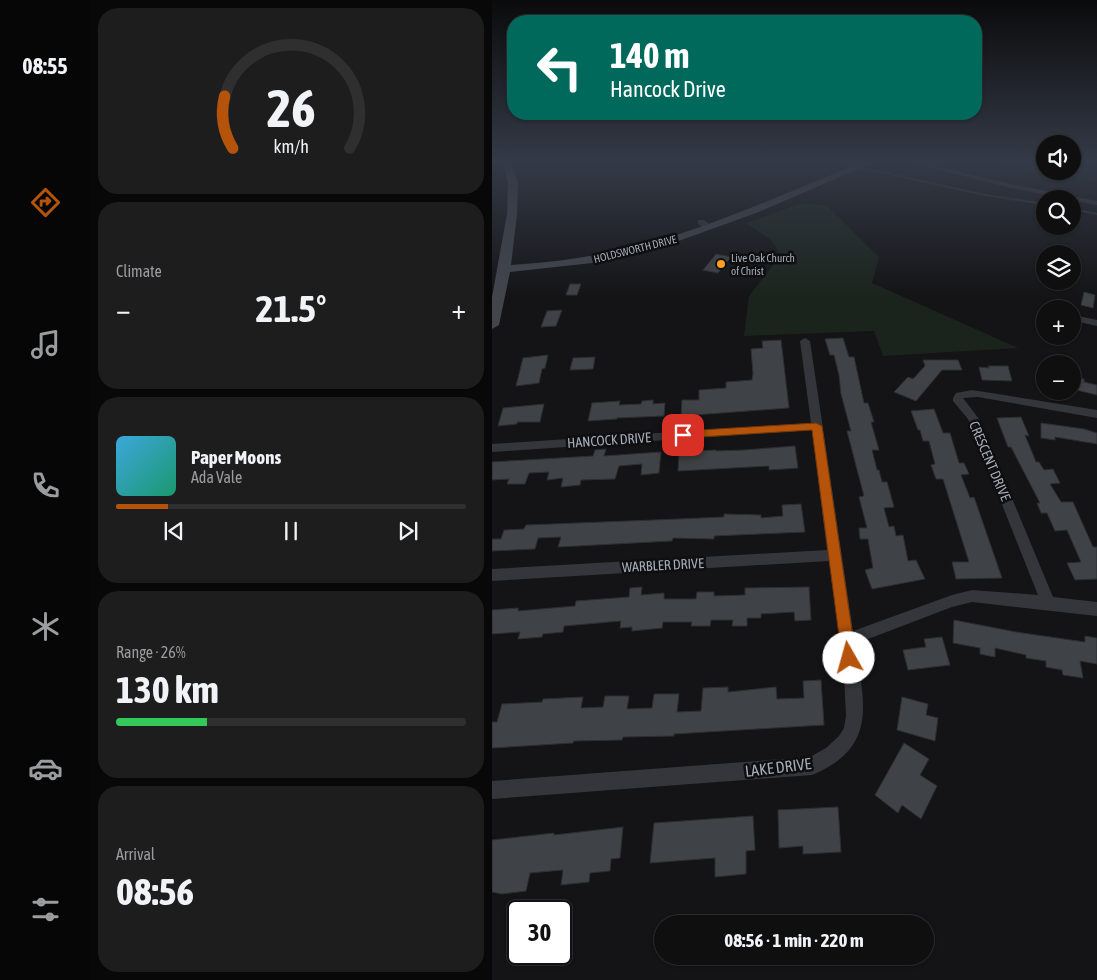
<!DOCTYPE html>
<html lang="en">
<head>
<meta charset="utf-8">
<style>
	:root { --surface:#0f0f10; --page:#1d1d1e; --text:#f1f3f6; --muted:#9b9c9f; --line:#2f2f30; --accent:#b45309 }
	body { margin:0; font-family:"Asap Condensed",sans-serif; background:var(--page); color:var(--text); height:100vh; display:flex; flex-direction:column; font-size:19px; white-space:nowrap }
	* { box-sizing:border-box; margin:0 }
	p { font-size:16px; color:var(--muted) }
	.icon { flex:none; width:28px; height:28px; fill:none; stroke:currentColor; stroke-width:2; stroke-linecap:round; stroke-linejoin:round }
	.map { position:relative; flex:1; overflow:hidden }
	.sheet { display:flex; flex-direction:column; gap:8px; padding:8px; background:#080809; width:402px }
	.sheet>* { flex:none }
	.hud { position:absolute; left:15px; top:15px; width:475px; height:105px; border-radius:20px; box-shadow:0 1px 4px #0004,0 0 0 1px var(--line); background:#00695c; color:#fff; overflow:hidden }
	.controls { position:absolute; left:544px; top:135px; display:grid; gap:10px }
	.controls a { display:grid; place-items:center; width:45px; height:45px; border-radius:50%; background:var(--surface); box-shadow:0 1px 4px #0004,0 0 0 1px var(--line); font-size:25px }
	.speed { position:absolute; left:15px; top:900px; display:flex; gap:10px; font-size:25px; font-weight:700; text-align:center }
	.speed>* { display:grid; place-content:center; width:65px; height:65px; border-radius:50%; background:var(--surface); box-shadow:0 1px 4px #0004,0 0 0 1px var(--line); line-height:1 }
	.speed .limit { border:2px solid #111; border-radius:8px; background:#fff; color:#111 }
	.pin { position:absolute; display:grid; place-items:center; width:42px; height:42px; color:#fff; margin:-21px; border-radius:10px; box-shadow:0 2px 8px #0006 }
	.me { position:absolute; width:55px; margin:-28px; rotate:353deg; stroke-linejoin:round; filter:drop-shadow(0 0 4px #0008) }
	.turn { display:flex; align-items:center; gap:18px; height:105px; padding:0 20px; font-size:22px }
	.turn .icon { width:65px; height:65px; stroke-width:2.5 }
	.turn b { display:block; font-size:35px; line-height:42px }
	.big { font-size:38px; font-weight:700; line-height:1.1 }
	.sheet .widget { flex:1; display:flex; flex-direction:column; justify-content:center; gap:8px; min-width:0; padding:0 18px; border-radius:20px; background:var(--page) }
	.sheet .dial { align-items:center; gap:0 }
	.dial svg { height:130px; overflow:visible; fill:none; stroke:var(--line); stroke-width:7; stroke-linecap:round; text-anchor:middle }
	.dial text { fill:var(--text); stroke:none }
	.song { display:flex; align-items:center; gap:15px }
	.cover { width:60px; height:60px; border-radius:8px; background:linear-gradient(135deg,hsl(200 70% 55%),hsl(160 70% 35%)) }
	.played { height:5px; border-radius:2px; background:linear-gradient(90deg,var(--accent) 15%,var(--line) 15%) }
	.keys { display:flex; justify-content:space-around; direction:ltr }
	.heat { display:flex; justify-content:space-between; align-items:center; font-size:28px; direction:ltr }
	.charge { height:8px; border-radius:4px; background:linear-gradient(90deg,#34c759 26%,var(--line) 0) }
	.trip { position:absolute; left:162px; top:915px; width:280px; height:50px; border-radius:25px; background:var(--surface); box-shadow:0 1px 4px #0004,0 0 0 1px var(--line); font-weight:700; line-height:50px; text-align:center }
	main { display:flex; flex:1; min-height:0 }
	.dock { display:flex; flex-direction:column; width:90px; justify-content:space-around; align-items:center; background:#060606; color:var(--muted) }
	.dock .icon { width:35px; height:35px }
	.dock .selected { color:var(--accent) }
	.dock b { font-size:22px; color:var(--text) }
	.map>svg:first-child { display:block }
	.green { fill:#1b241c }
	.lines { fill:none; stroke-linecap:round; stroke-linejoin:round }
	.stream { stroke:#29353b; stroke-width:2 }
	.building { fill:#3f4246; stroke:#2d2e32 }
	.minor { fill:#34363b; fill-rule:evenodd }
	.secondary { fill:#42454b; fill-rule:evenodd }
	.route { fill:#b45309; stroke:#753606 }
	.poi-dot { fill:#ff9e22; stroke:#0f0f11; stroke-width:2 }
	.labels { text-anchor:middle; dominant-baseline:central; stroke-width:5; stroke-linejoin:round; paint-order:stroke }
	.far-street-label { font-size:11px; fill:#a4acb7; stroke:#0f0f11 }
	.far-poi-label { font-size:11px; fill:#a4acb7; stroke:#0f0f11; text-anchor:start }
	.street-label { font-size:14px; fill:#a4acb7; stroke:#0f0f11 }
	.near-street-label { font-size:16px; fill:#a4acb7; stroke:#0f0f11 }
</style>
</head>
<body>
<main>
<nav class="dock">
<b>08:55</b>
<svg class="icon selected" aria-label="directions" viewBox="0 0 24 24"><path d="M12 3l9 9-9 9-9-9zM9 14v-3h6M13 9l2 2-2 2"/></svg>
<svg class="icon" aria-label="music" viewBox="0 0 24 24"><path d="M9 18V5l10-2v13"/><circle cx="6" cy="18" r="3"/><circle cx="16" cy="16" r="3"/></svg>
<svg class="icon" aria-label="phone" viewBox="0 0 24 24"><path d="M5 4h4l2 5-3 2q2 4 5 5l2-3 5 2v4C11 20 4 13 5 4z"/></svg>
<svg class="icon" aria-label="climate" viewBox="0 0 24 24"><path d="M12 3v18M4 7l16 10M4 17L20 7"/></svg>
<svg class="icon" aria-label="car" viewBox="0 0 24 24"><path d="M5 17H2v-5l4-1 3-4h7l3 4 3 1v5h-3M9 17h6M6 11h13"/><circle cx="7" cy="17" r="2"/><circle cx="17" cy="17" r="2"/></svg>
<svg class="icon" aria-label="filters" viewBox="0 0 24 24"><path d="M4 7h16M4 17h16"/><circle cx="9" cy="7" r="2"/><circle cx="15" cy="17" r="2"/></svg>
</nav>
<section class="sheet">
<div class="widget dial"><svg viewBox="0 0 100 80">
<path d="M14 69A42 42 0 1 1 86 69"/>
<path d="M14 69A42 42 0 0 1 9 37" stroke="#b45309"/>
<text x="50" y="56" font-size="32" font-weight="700">26</text>
<text x="50" y="72" font-size="11">km/h</text>
</svg></div>
<div class="widget"><p>Climate</p>
<div class="heat"><a>−</a><b class="big">21.5°</b><a>+</a></div>
</div>
<div class="widget">
<div class="song"><i class="cover"></i><div><b>Paper Moons</b><p>Ada Vale</p></div></div>
<div class="played"></div>
<div class="keys"><svg class="icon" aria-label="previous" viewBox="0 0 24 24"><path d="M18 5L8 12l10 7zM5 5v14"/></svg><svg class="icon" aria-label="pause" viewBox="0 0 24 24"><path d="M8 5v14M16 5v14"/></svg><svg class="icon" aria-label="next" viewBox="0 0 24 24"><path d="M6 5l10 7-10 7zM19 5v14"/></svg></div>
</div>
<div class="widget"><p>Range · 26%</p><b class="big">130 km</b><div class="charge"></div></div>
<div class="widget"><p>Arrival</p><b class="big">08:56</b></div>
</section>
<div class="map">
<svg width="605" height="980" viewBox="0 0 605 980">
	<rect width="100%" height="100%" fill="#141416"/>
	<path class="green" d="M490,161H552V171H580V161H604V183Z
		M311,203L335,206L387,257L380,283L526,348L391,356L382,331L252,336L257,296L289,255L280,241L254,223Z"/>
	<g class="lines">
		<path class="stream" d="M340,161L488,194L552,204
			M580,209L605,214"/>
	</g>
	<path class="building" d="M224,254L239,257L226,273L211,270Z
		M78,284H89L85,295H74Z
		M592,292L603,295L601,308L589,305Z
		M70,310L64,326L49,327L55,311Z
		M351,338L357,357H362L372,403H376L382,422H379L387,450H380L385,470H387L390,482H395L402,507L392,508L397,527L402,526L404,536L411,535L416,561L424,560L433,579L380,589L373,570L381,568L376,539H368L367,528H375L367,497L372,496L355,431H359L349,394L347,375L342,355H338L333,339Z
		M289,340L297,408L189,416L190,400H207V390L234,388V382L260,380L261,374L259,349L271,348L270,341Z
		M56,355L53,368L50,369L47,383L24,386L31,358Z
		M103,357L101,369L78,370L81,358Z
		M431,360H466L470,370H450L424,401L402,392L416,377L421,379L433,366Z
		M496,366H516L520,381L490,380L487,367L497,368Z
		M580,376L592,379V382L605,385V395L580,389Z
		M161,400V404L173,403L172,416L125,418V419L96,421L100,403L128,401L127,405L149,404L150,401Z
		M52,404L48,422H25V424L6,426L11,408Z
		M442,409L451,433H458L467,463H472L477,474L469,475L478,498L482,497L510,578L464,579L460,562H477L451,479H444L439,465L443,464L437,441H431L428,430H426L419,411Z
		M529,417L537,436L533,435L544,462H547L552,470L561,469L568,483L558,484L569,502H581L601,547H605V579L583,580L575,563L589,562L575,530L563,531L555,513H549L545,503H548L519,447H516L505,418Z
		M549,423L592,429L605,433V444L563,437V440L549,438Z
		M303,446L306,468L277,470V466L186,471L187,452L224,450V451L252,450Z
		M114,449L112,456L169,452L167,473L149,475L150,464L127,466L123,479L89,480L88,485L69,487L71,478L55,480L57,472L37,473L33,484H15L17,479L0,480V462L101,456L103,450Z
		M309,504L313,532L222,536V539L181,538L180,541L66,547L69,537L46,538L43,549L0,551V539H9L12,530L32,529L34,525L187,519L232,517V514L269,515V518L291,516L290,505Z
		M150,587L149,595L172,593V599H204L205,592H222V596L253,595V588L317,587L319,620L303,621L302,612L269,614V618H255V626H240L241,620H219L218,626H199L200,622H171L170,628L140,631V627L128,628L129,621L72,626L71,632L51,634L50,637L26,639L28,632L0,634V610L26,608V611L83,606L84,601L137,597L138,588Z
		M462,620L524,632L593,642V636L605,638V664L588,661L591,678L571,675L570,670L554,667V661L534,658V655L503,648V657L488,654V648L461,643Z
		M450,637L458,665L416,670L411,650L434,647L432,639Z
		M329,680L332,725L182,734V736L131,737L130,740L82,741L81,743L0,748V722H5L10,704L50,702L51,699L91,697L89,708L111,707L113,696H137L135,709L160,708L162,694H187L185,712L209,711L211,688L236,687V692L284,687L285,699L312,698L311,681Z
		M410,697L436,704L434,715L446,718L443,741L405,730Z
		M412,743L437,759L428,775L445,786L429,819L410,805L406,813L383,795Z
		M346,807L349,852L311,854V846L287,848L286,810Z
		M261,816L263,850L254,851V874L223,877V858L158,863L162,823Z
		M131,827L128,858L119,859L118,871L98,873L97,882L69,885L71,870L38,873L34,891L10,894L0,892V840L62,833V835Z"/>
	<g class="lines">
		<path class="minor" d="M412,161H422L519,184L605,201V205L519,188Z
			M206,220H212L222,227L215,229L206,224Z
			M586,316L605,320V326L583,321V317Z
			M313,338L318,341L361,631L460,595L480,590L546,595L476,419L461,401V398L464,393L480,390L605,410V418L486,397L471,398L487,419L561,597L605,602V616L480,602L460,607L363,644C372,702 387,747 320,775L0,799V781L318,757L334,748L347,736L352,728L354,716L352,676L337,561L0,581V569L335,550L320,430L0,452V444L319,423L308,341Z"/>
		<path class="secondary" d="M10,161H18L26,183L25,214L19,265C67,262 115,255 162,242C234,221 303,189 373,161H385L264,213L170,247L100,263L18,272L7,325L0,329V297L15,214L16,183Z"/>
	</g>
	<linearGradient id="sky" x2="0" y2="1"><stop stop-color="#0b0b0c"/><stop offset="0.54" stop-color="#343a47"/><stop offset="1" stop-color="#343a47" stop-opacity="0"/></linearGradient>
	<rect width="605" height="298" fill="url(#sky)"/>
	<path class="route" d="M324,423L330,426L364,658L362,663L357,665L352,663L350,658L320,430L191,438L186,435L191,431Z"/>
	<circle class="poi-dot" cx="229" cy="264" r="5"/>
	<g class="labels">
		<g class="far-street-label">
			<text transform="translate(143 249) rotate(-14)">HOLDSWORTH DRIVE</text>
		</g>
		<g class="far-poi-label">
			<text x="239" y="258">Live Oak Church<tspan x="239" dy="13">of Christ</tspan></text>
		</g>
		<g class="street-label">
			<text transform="translate(117 440) rotate(-4)">HANCOCK DRIVE</text>
			<text transform="translate(498 461) rotate(67)">CRESCENT DRIVE</text>
			<text transform="translate(171 565) rotate(-3)">WARBLER DRIVE</text>
		</g>
		<g class="near-street-label">
			<text transform="translate(286 767) rotate(-7)">LAKE DRIVE</text>
		</g>
	</g>
</svg>
<div class="controls">
<a><svg class="icon" aria-label="sound" viewBox="0 0 24 24"><path d="M4 9h4l5-4v14l-5-4H4zM17 9q2 3 0 6"/></svg></a>
<a><svg class="icon" aria-label="search" viewBox="0 0 24 24"><circle cx="10" cy="10" r="6"/><path d="M15 15l6 6"/></svg></a>
<a><svg class="icon" aria-label="layers" viewBox="0 0 24 24"><path d="M12 4l9 5-9 5-9-5zM3 14l9 5 9-5"/></svg></a>
<a>+</a>
<a>−</a>
</div>
<div class="speed"><div class="limit">30</div></div>
<div class="pin" style="left:191px;top:435px;background:#d93025"><svg class="icon" aria-label="arrive" viewBox="0 0 24 24"><path d="M6 21V4h12l-3 4 3 4H6"/></svg></div>
<svg class="me" style="left:357px;top:658px" viewBox="-20 -20 40 40"><circle r="19" fill="#fff"/><path d="M0-13L10 11 0 6-10 11z" fill="#b45309"/></svg>
<div class="trip">08:56 · 1 min · 220 m</div>
<div class="hud">
<div class="turn"><svg class="icon" aria-label="left" viewBox="0 0 24 24"><path d="M17 20v-9H6M10 6l-5 5 5 5"/></svg><div><b>140 m</b>Hancock Drive</div></div>
</div>
</div>
</main>
</body>
</html>
